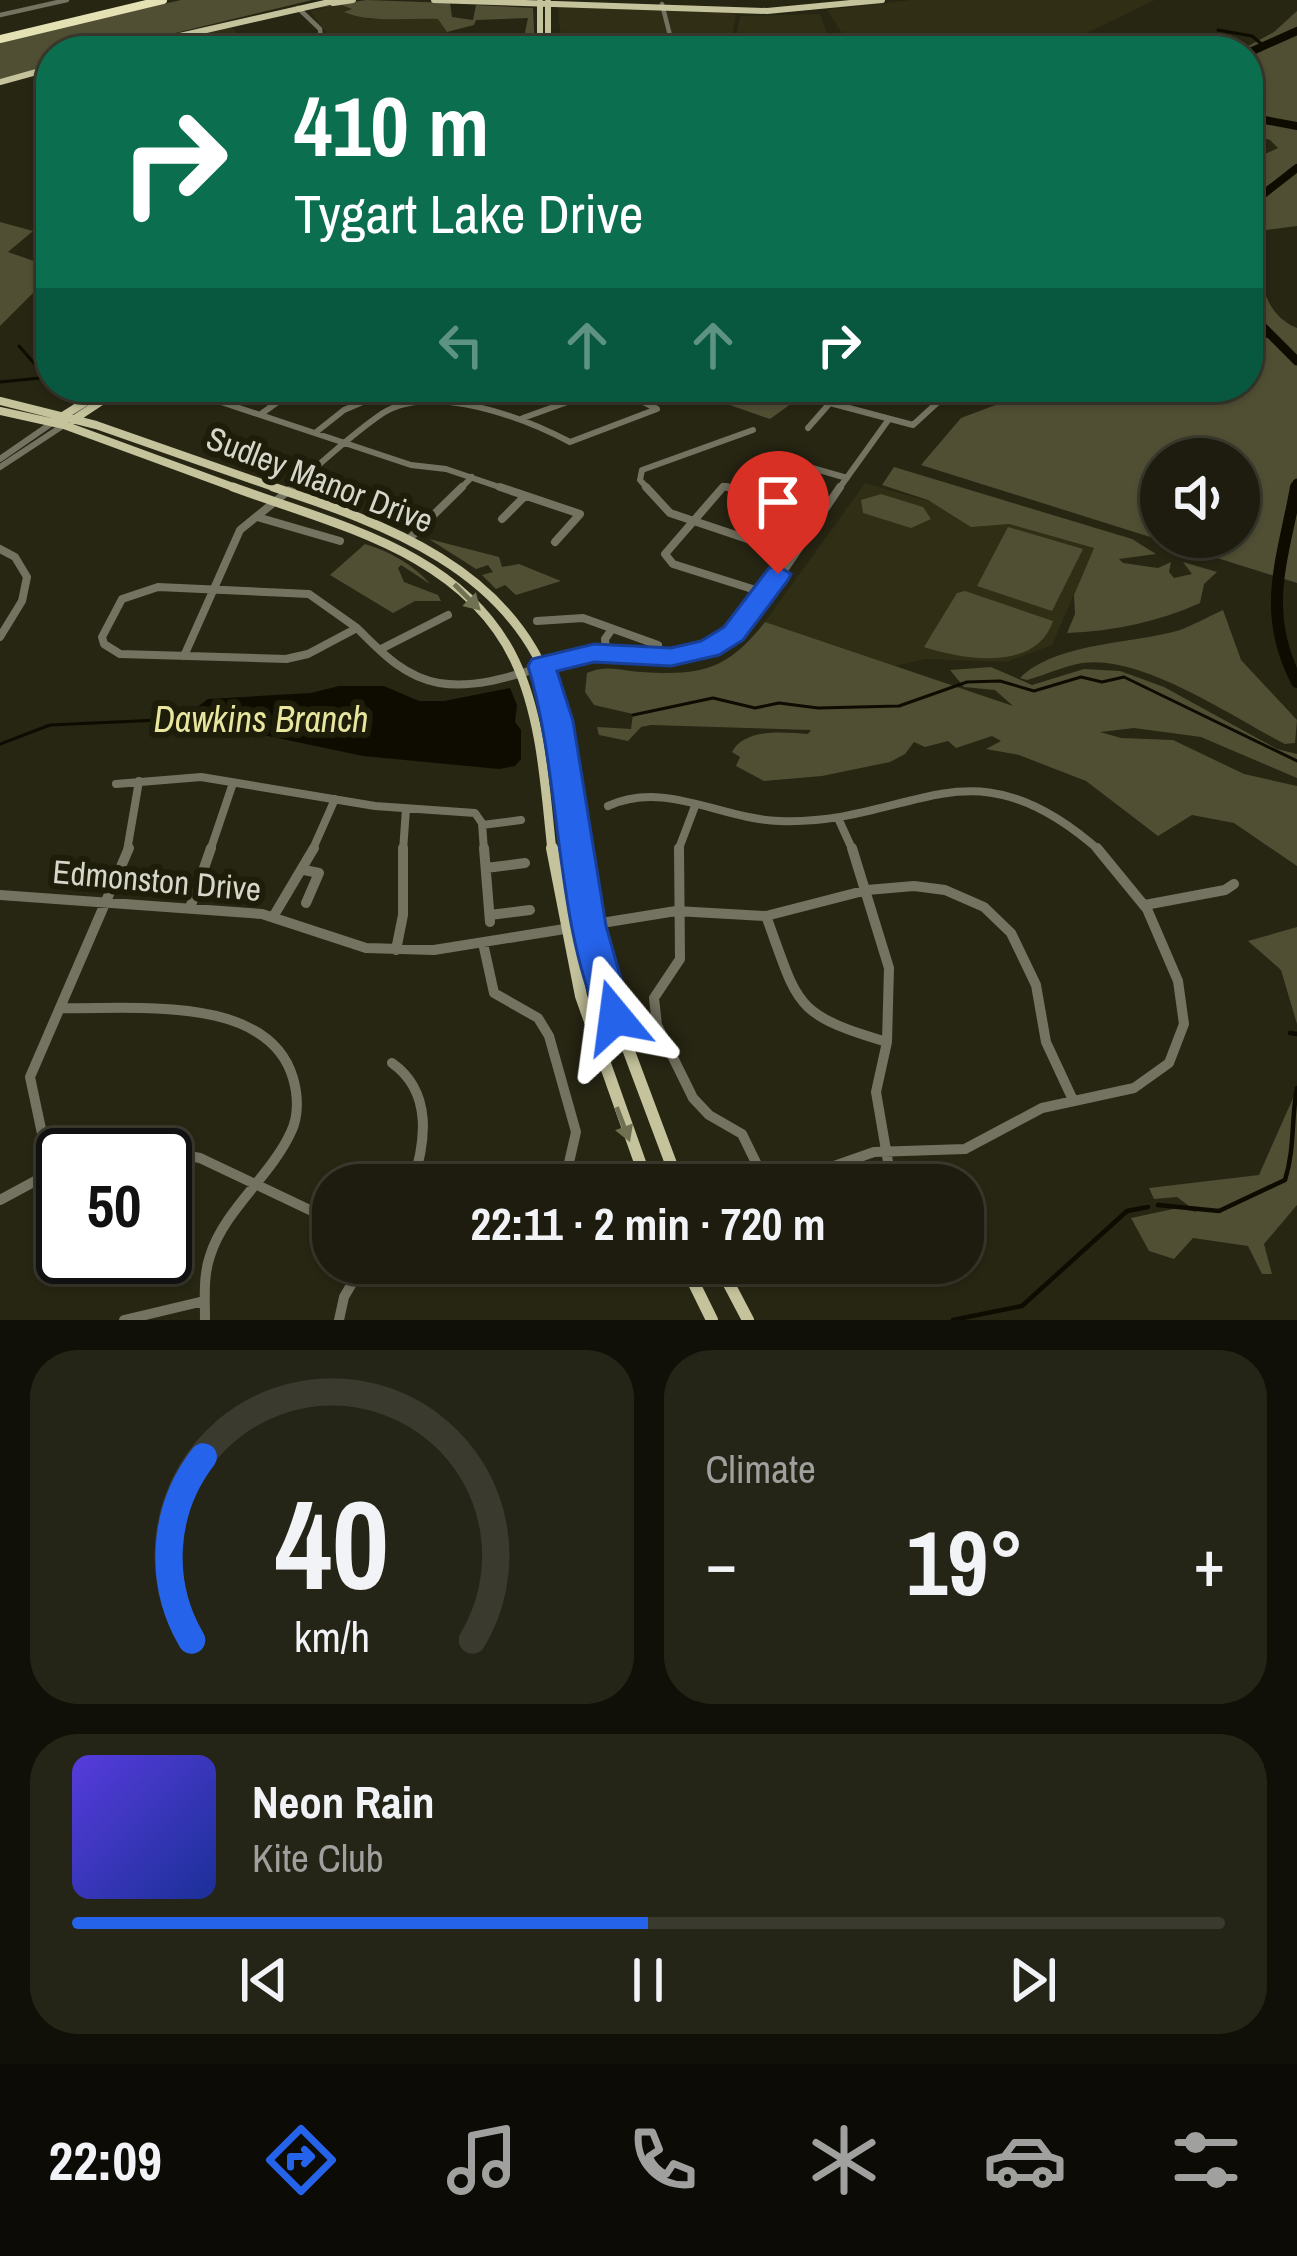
<!DOCTYPE html>
<html lang="en">
<head>
<meta charset="utf-8">
<style>
	:root { --surface:#1d1c0e; --page:#252517; --text:#f1f3f6; --muted:#a0a19e; --line:#3b3a2e; --accent:#2563eb }
	body { margin:0; font-family:"Archivo Narrow",sans-serif; background:var(--page); color:var(--text); height:100vh; display:flex; flex-direction:column; font-size:45px; white-space:nowrap }
	* { box-sizing:border-box; margin:0 }
	p { font-size:39px; color:var(--muted) }
	.icon { flex:none; width:66px; height:66px; fill:none; stroke:currentColor; stroke-width:2; stroke-linecap:round; stroke-linejoin:round }
	.map { position:relative; height:1320px; overflow:hidden }
	.details { display:flex; flex-direction:column; gap:30px; padding:30px; background:#100f08; flex:1 }
	.details>* { flex:none }
	.top-card { position:absolute; left:36px; top:36px; width:1227px; height:366px; border-radius:48px; box-shadow:0 3px 9px #0004,0 0 0 3px var(--line); background:#0b6e4f; color:#fff; overflow:hidden }
	.buttons { position:absolute; left:1140px; top:438px; display:grid; gap:24px }
	.buttons a { display:grid; place-items:center; width:120px; height:120px; border-radius:50%; background:var(--surface); box-shadow:0 3px 9px #0004,0 0 0 3px var(--line); font-size:60px }
	.speed { position:absolute; left:36px; top:1128px; display:flex; gap:24px; font-size:60px; font-weight:700; text-align:center }
	.speed>* { display:grid; place-content:center; width:156px; height:156px; border-radius:50%; background:var(--surface); box-shadow:0 3px 9px #0004,0 0 0 3px var(--line); line-height:1 }
	.speed .limit { border:6px solid #111; border-radius:18px; background:#fff; color:#111 }
	.pin { position:absolute; display:grid; place-items:center; width:102px; height:102px; color:#fff; margin:-123px -51px; border-radius:50% 50% 50% 0; rotate:-45deg; box-shadow:0 0 12px #0007 }
	.pin .icon { rotate:45deg }
	.me { position:absolute; width:132px; margin:-66px; rotate:344deg; stroke-linejoin:round; filter:drop-shadow(0 0 9px #0008) }
	.turn { display:flex; align-items:center; gap:42px; height:252px; padding:0 60px; font-size:54px }
	.turn .icon { width:156px; height:156px; stroke-width:2.5 }
	.turn b { display:block; font-size:84px; line-height:102px }
	.lanes { display:flex; align-items:center; height:114px; padding:0 60px; background:#0003; justify-content:center; gap:60px; direction:ltr }
	.lanes .off { opacity:.35 }
	.big { font-size:90px; font-weight:700; line-height:1.1 }
	.details .widget { flex:1; display:flex; flex-direction:column; justify-content:center; gap:18px; min-width:0; padding:0 42px; border-radius:48px; background:var(--page) }
	.details .dial { align-items:center; gap:0 }
	.dial svg { height:312px; overflow:visible; fill:none; stroke:var(--line); stroke-width:7; stroke-linecap:round; text-anchor:middle }
	.dial text { fill:var(--text); stroke:none }
	.song { display:flex; align-items:center; gap:36px }
	.cover { width:144px; height:144px; border-radius:18px; background:linear-gradient(135deg,hsl(250 70% 55%),hsl(230 70% 35%)) }
	.played { height:12px; border-radius:6px; background:linear-gradient(90deg,var(--accent) 50%,var(--line) 50%) }
	.keys { display:flex; justify-content:space-around; direction:ltr }
	.heat { display:flex; justify-content:space-between; align-items:center; font-size:66px; direction:ltr }
	.details .tiles { flex:1; display:grid; gap:30px; grid-template-columns:1fr 1fr }
	.widget:last-child { grid-column:span 2 }
	.trip { position:absolute; left:312px; top:1164px; width:672px; height:120px; border-radius:48px; background:var(--surface); box-shadow:0 3px 9px #0004,0 0 0 3px var(--line); font-weight:700; line-height:120px; text-align:center }
	.tabs { display:flex; height:192px; justify-content:space-around; align-items:center; background:#0c0b06; color:var(--muted) }
	.tabs .icon { width:84px; height:84px }
	.tabs .selected { color:var(--accent) }
	.tabs b { font-size:54px; color:var(--text) }
	.map>svg:first-child { display:block }
	.built { fill:#302e15 }
	.green { fill:#504f34; fill-rule:evenodd }
	.water { fill:#0e0c00 }
	.lines { fill:none; stroke-linecap:round; stroke-linejoin:round }
	.stream-far1 { stroke:#0e0c00; stroke-width:3 }
	.stream { stroke:#0e0c00; stroke-width:4.5 }
	.river-far2 { stroke:#0e0c00; stroke-width:8 }
	.river-far1 { stroke:#0e0c00; stroke-width:9 }
	.river { stroke:#0e0c00; stroke-width:12 }
	.minor-far3 { stroke:#747361; stroke-width:4.5 }
	.minor-far2 { stroke:#747361; stroke-width:6 }
	.minor-far1 { stroke:#747361; stroke-width:8 }
	.minor { stroke:#747361; stroke-width:10 }
	.major-far3 { stroke:#c4c39c; stroke-width:6 }
	.major-far2 { stroke:#c4c39c; stroke-width:8 }
	.major-far1 { stroke:#c4c39c; stroke-width:9 }
	.major { stroke:#c4c39c; stroke-width:12 }
	.highway { stroke:#e4e2b4; stroke-width:8 }
	.oneway { fill:#707053 }
	.route { fill:#2563eb; stroke:#184099; stroke-width:3 }
	.labels { text-anchor:middle; dominant-baseline:central; stroke-width:12; stroke-linejoin:round; paint-order:stroke }
	.street-label { font-size:33px; fill:#d6d6ca; stroke:#1d1d0a }
	.water-label { font-size:36px; font-style:italic; fill:#e9e69f; stroke:#1d1d0a }
</style>
</head>
<body>
<div class="map">
<svg width="1297" height="1320" viewBox="0 0 1297 1320">
	<rect width="100%" height="100%" fill="#272613"/>
	<path class="built" d="M911,0H1155L1049,51H959L845,38L827,10Z
		M351,3L368,20L392,15L438,19L448,27L443,51H330L329,36L310,11Z
		M558,7L736,13L730,51H562Z
		M820,14L831,44L734,51L740,16Z
		M224,24L235,30L239,51H123Z
		M865,483L1094,548L1052,645L1007,662L926,659L894,666L765,622Z"/>
	<path class="green" d="M181,0H312L101,51H51V66L0,79V42Z
		M366,0L450,3L452,17L473,20L476,5L533,8L535,51H521L528,18L476,20L474,25L447,32L438,19C406,18 369,23 344,12L352,9L342,5L309,9Z
		M1297,11V226L1257,231C1260,268 1257,311 1297,328V583L921,465L961,418L1043,387L1094,391L1092,387H1248V162L1278,148L1270,140L1248,133V51H1239L1274,32ZM1161,459H1239V537H1161Z
		M0,222L33,231L8,252L51,267V275L0,326Z
		M762,387H800L792,393L795,401L770,419L724,403Z
		M894,467L1132,539L1156,554L1119,559L1123,563L1158,568L1171,562L1169,572L1174,578L1192,574L1183,562L1217,572L1204,584L1200,603C1158,622 1113,631 1067,633L1075,614L1074,595L1094,548L1009,524L971,527L928,500L882,485Z
		M881,494L923,507L931,519L911,528L863,513L861,500Z
		M1008,527L1083,549L1052,611L977,586Z
		M429,539L499,557L502,567L519,564L561,581L516,595L505,585L496,589L482,575L493,572L488,565L476,569Z
		M365,544C389,551 414,565 430,584L401,565L398,568L404,582L438,595L441,601H415L393,613L330,575Z
		M965,591L1053,621C1036,672 964,660 924,647L957,593Z
		M1223,610L1241,660L1297,720L1295,743L1285,744C1233,717 1141,654 1082,663C1064,666 1045,675 1027,680L1020,678C1056,642 1134,644 1180,630C1194,625 1209,616 1223,610Z
		M765,622L1013,706L995,690L964,687L950,670L991,667L1032,685L1084,669L1120,671L1164,687L1277,749L1297,754V778L1201,737L1134,728L1100,732L1121,738L1173,740L1244,774L1297,786V866L1234,823L1192,815L1158,836L1086,781L1019,755L986,749L1001,741L992,736L956,748L948,741L925,747L914,742L905,754L890,762L822,776L764,781L736,766L740,757L732,752C744,728 783,732 808,734L811,730L651,725L641,727L628,741L599,735L597,727L631,729L633,714L594,705L585,692L587,673C606,664 622,671 642,672C703,676 728,669 765,622Z
		M1297,927V1024L1281,970L1248,941Z
		M1297,1089V1205L1264,1244L1272,1274H1262L1248,1246L1193,1238L1174,1259L1149,1251L1131,1218L1178,1208L1197,1212L1177,1197L1154,1199L1149,1188L1259,1175Z"/>
	<path class="water" d="M339,686H384L419,701H444L510,688L517,705L515,722L521,730V759L515,766L499,769L363,756L183,718L208,699L311,693Z"/>
	<g class="lines">
		<path class="stream-far1" d="M1218,30L1252,36L1265,47
			M1248,340L1272,335
			M19,346L40,370L51,369
			M0,382L51,377
			M633,715L713,698L755,708L779,703L818,708L899,706L967,682L1000,681L1034,691L1081,677L1102,682L1124,677L1297,761
			M0,744L50,725L182,719"/>
		<path class="stream" d="M1290,1033L1297,1034
			M1158,1205L1219,1211L1285,1180C1295,1148 1291,1120 1297,1088
			M953,1320L1022,1306L1127,1211L1148,1207"/>
		<path class="river-far2" d="M1248,53L1297,31
			M1248,117L1297,126
			M1248,206L1297,168"/>
		<path class="river-far1" d="M1248,312L1297,361
			M1296,490L1297,483"/>
		<path class="river" d="M1296,487C1283,560 1260,611 1297,682"/>
		<path class="minor-far3" d="M662,4L674,51
			M298,8L320,29L322,51
			M0,15L67,0"/>
		<path class="minor-far2" d="M681,387H701
			M905,387L943,400
			M218,395L221,402L411,465L446,469L508,490
			M830,403L913,425L937,403L977,387
			M261,414L297,388
			M523,418L609,387
			M808,428L836,396L854,387
			M315,433L344,410L365,401L523,392L542,395L558,405
			M0,459L52,423
			M0,467L64,425
			M289,490C320,465 350,435 383,413C432,382 524,418 570,442L657,409L615,387
			M459,490L472,477
			M649,490L640,480L642,470L753,430
			M721,490L724,486L738,490
			M761,490L783,466H805L847,478
			M838,490L889,419"/>
		<path class="minor-far1" d="M500,487L580,514L555,542
			M646,487L670,513L792,554
			M723,487L665,554L673,564L765,593
			M727,487L822,514
			M757,494L764,487
			M257,517L340,541
			M502,519L525,496
			M409,539L462,487
			M0,549L15,557L27,577L22,601L0,637
			M158,587L309,594L357,628L308,654L286,659L120,654L104,644L102,637L122,599Z
			M537,621L583,618L658,645
			M357,628C381,652 404,677 439,683C494,692 547,659 600,653C644,648 684,667 725,640C756,619 815,523 840,487
			M381,649L448,615
			M606,652L605,639L612,629
			M184,656L240,530L293,487
			M116,784L201,777L375,806L475,813L482,823L484,851
			M608,806C666,780 720,819 779,821C914,826 968,734 1100,851
			M838,818L853,851
			M482,825L521,820
			M127,851L139,781
			M210,851L233,783
			M312,851L335,799
			M403,851L406,809
			M678,851L695,806"/>
		<path class="minor" d="M484,848L490,922
			M679,848L680,959L654,998L657,1025L693,1098L709,1115L742,1134L767,1185
			M852,848L889,968L887,1042L876,1092L892,1185
			M486,868L525,863
			M304,870L319,873L306,903
			M0,895L262,914L366,948L434,950L676,911L766,916L867,890L914,886L945,890L984,907L1011,933L1036,985L1046,1042L1073,1100
			M1145,905L1225,890L1234,884
			M190,908L211,848
			M490,915L530,910
			M766,916C799,1005 792,1014 887,1042
			M273,917L314,848
			M483,943L494,993L538,1018L549,1036L576,1132L568,1167L551,1185
			M396,950L403,915V848
			M62,1008C132,1010 268,993 293,1078C298,1095 299,1116 291,1132C271,1176 224,1210 210,1256C203,1276 205,1299 205,1320
			M392,1063C433,1092 426,1142 412,1185
			M94,1155L147,1148L200,1158L333,1221
			M50,1171L30,1077L129,848
			M780,1185L874,1152L965,1149L1042,1108L1134,1088L1169,1063L1184,1024L1178,981L1147,909L1097,848
			M0,1200L63,1166
			M421,1263C478,1287 528,1285 585,1263
			M124,1320L204,1301
			M339,1320L344,1297L364,1263"/>
		<path class="major-far3" d="M434,0L767,11L882,0
			M540,2V51
			M548,2V51
			M333,3L353,0
			M114,51L338,0
			M0,82L51,68"/>
		<path class="major-far2" d="M0,401L96,425L282,490
			M0,411L64,425L241,490
			M63,416L109,387
			M73,420L123,387"/>
		<path class="major-far1" d="M233,487C336,525 464,552 515,661C542,719 545,788 552,851
			M273,487C386,524 513,570 553,694C569,745 570,799 576,851"/>
		<path class="major" d="M552,848L581,996L648,1185
			M576,848L609,998L679,1185
			M684,1263L712,1320
			M718,1263L748,1320"/>
		<path class="highway" d="M0,39L163,0"/>
	</g>
	<defs><path id="oneway-solid" d="M-6-.8H1V-3.2L6.5 0L1 3.2V.8H-6Z" transform="scale(3)"/></defs>
	<g class="oneway">
		<use href="#oneway-solid" transform="translate(467 597) rotate(45)"/>
		<use href="#oneway-solid" transform="translate(623 1124) rotate(69)"/>
	</g>
	<path class="route" d="M778,566L791,574L788,580L743,640L719,655L671,666L594,662L557,671L573,721L606,926L632,1017L627,1028L615,1032L603,1028C554,927 562,778 528,666L532,659L594,644L671,648L701,641L724,627L769,568Z"/>
	<g class="labels">
		<g class="street-label">
			<text transform="translate(320 479) rotate(21)">Sudley Manor Drive</text>
			<text transform="translate(157 880) rotate(5)">Edmonston Drive</text>
		</g>
		<g class="water-label">
			<text x="261" y="719">Dawkins Branch</text>
		</g>
	</g>
</svg>
<div class="buttons">
<a><svg class="icon" aria-label="sound" viewBox="0 0 24 24"><path d="M4 9h4l5-4v14l-5-4H4zM17 9q2 3 0 6"/></svg></a>
</div>
<div class="speed"><div class="limit">50</div></div>
<div class="pin" style="left:778px;top:574px;background:#d93025"><svg class="icon" aria-label="arrive" viewBox="0 0 24 24"><path d="M6 21V4h12l-3 4 3 4H6"/></svg></div>
<svg class="me" style="left:615px;top:1017px" viewBox="-20 -20 40 40"><path d="M0-17L14 15 0 8-14 15z" fill="#2563eb" stroke="#fff" stroke-width="4"/></svg>
<div class="trip">22:11 · 2 min · 720 m</div>
<div class="top-card">
<div class="turn"><svg class="icon" aria-label="right" viewBox="0 0 24 24"><path d="M7 20v-9h11M14 6l5 5-5 5"/></svg><div><b>410 m</b>Tygart Lake Drive</div></div>
<div class="lanes"><svg class="icon off" aria-label="left" viewBox="0 0 24 24"><path d="M17 20v-9H6M10 6l-5 5 5 5"/></svg><svg class="icon off" aria-label="ahead" viewBox="0 0 24 24"><path d="M12 20V5M6 11l6-6 6 6"/></svg><svg class="icon off" aria-label="ahead" viewBox="0 0 24 24"><path d="M12 20V5M6 11l6-6 6 6"/></svg><svg class="icon" aria-label="right" viewBox="0 0 24 24"><path d="M7 20v-9h11M14 6l5 5-5 5"/></svg></div>
</div>
</div>
<section class="details">
<div class="tiles">
<div class="widget dial"><svg viewBox="0 0 100 80">
<path d="M14 69A42 42 0 1 1 86 69"/>
<path d="M14 69A42 42 0 0 1 17 22" stroke="#2563eb"/>
<text x="50" y="56" font-size="32" font-weight="700">40</text>
<text x="50" y="72" font-size="11">km/h</text>
</svg></div>
<div class="widget"><p>Climate</p>
<div class="heat"><a>−</a><b class="big">19°</b><a>+</a></div>
</div>
<div class="widget">
<div class="song"><i class="cover"></i><div><b>Neon Rain</b><p>Kite Club</p></div></div>
<div class="played"></div>
<div class="keys"><svg class="icon" aria-label="previous" viewBox="0 0 24 24"><path d="M18 5L8 12l10 7zM5 5v14"/></svg><svg class="icon" aria-label="pause" viewBox="0 0 24 24"><path d="M8 5v14M16 5v14"/></svg><svg class="icon" aria-label="next" viewBox="0 0 24 24"><path d="M6 5l10 7-10 7zM19 5v14"/></svg></div>
</div>
</div>
</section>
<nav class="tabs">
<b>22:09</b>
<svg class="icon selected" aria-label="directions" viewBox="0 0 24 24"><path d="M12 3l9 9-9 9-9-9zM9 14v-3h6M13 9l2 2-2 2"/></svg>
<svg class="icon" aria-label="music" viewBox="0 0 24 24"><path d="M9 18V5l10-2v13"/><circle cx="6" cy="18" r="3"/><circle cx="16" cy="16" r="3"/></svg>
<svg class="icon" aria-label="phone" viewBox="0 0 24 24"><path d="M5 4h4l2 5-3 2q2 4 5 5l2-3 5 2v4C11 20 4 13 5 4z"/></svg>
<svg class="icon" aria-label="climate" viewBox="0 0 24 24"><path d="M12 3v18M4 7l16 10M4 17L20 7"/></svg>
<svg class="icon" aria-label="car" viewBox="0 0 24 24"><path d="M5 17H2v-5l4-1 3-4h7l3 4 3 1v5h-3M9 17h6M6 11h13"/><circle cx="7" cy="17" r="2"/><circle cx="17" cy="17" r="2"/></svg>
<svg class="icon" aria-label="filters" viewBox="0 0 24 24"><path d="M4 7h16M4 17h16"/><circle cx="9" cy="7" r="2"/><circle cx="15" cy="17" r="2"/></svg>
</nav>
</body>
</html>
